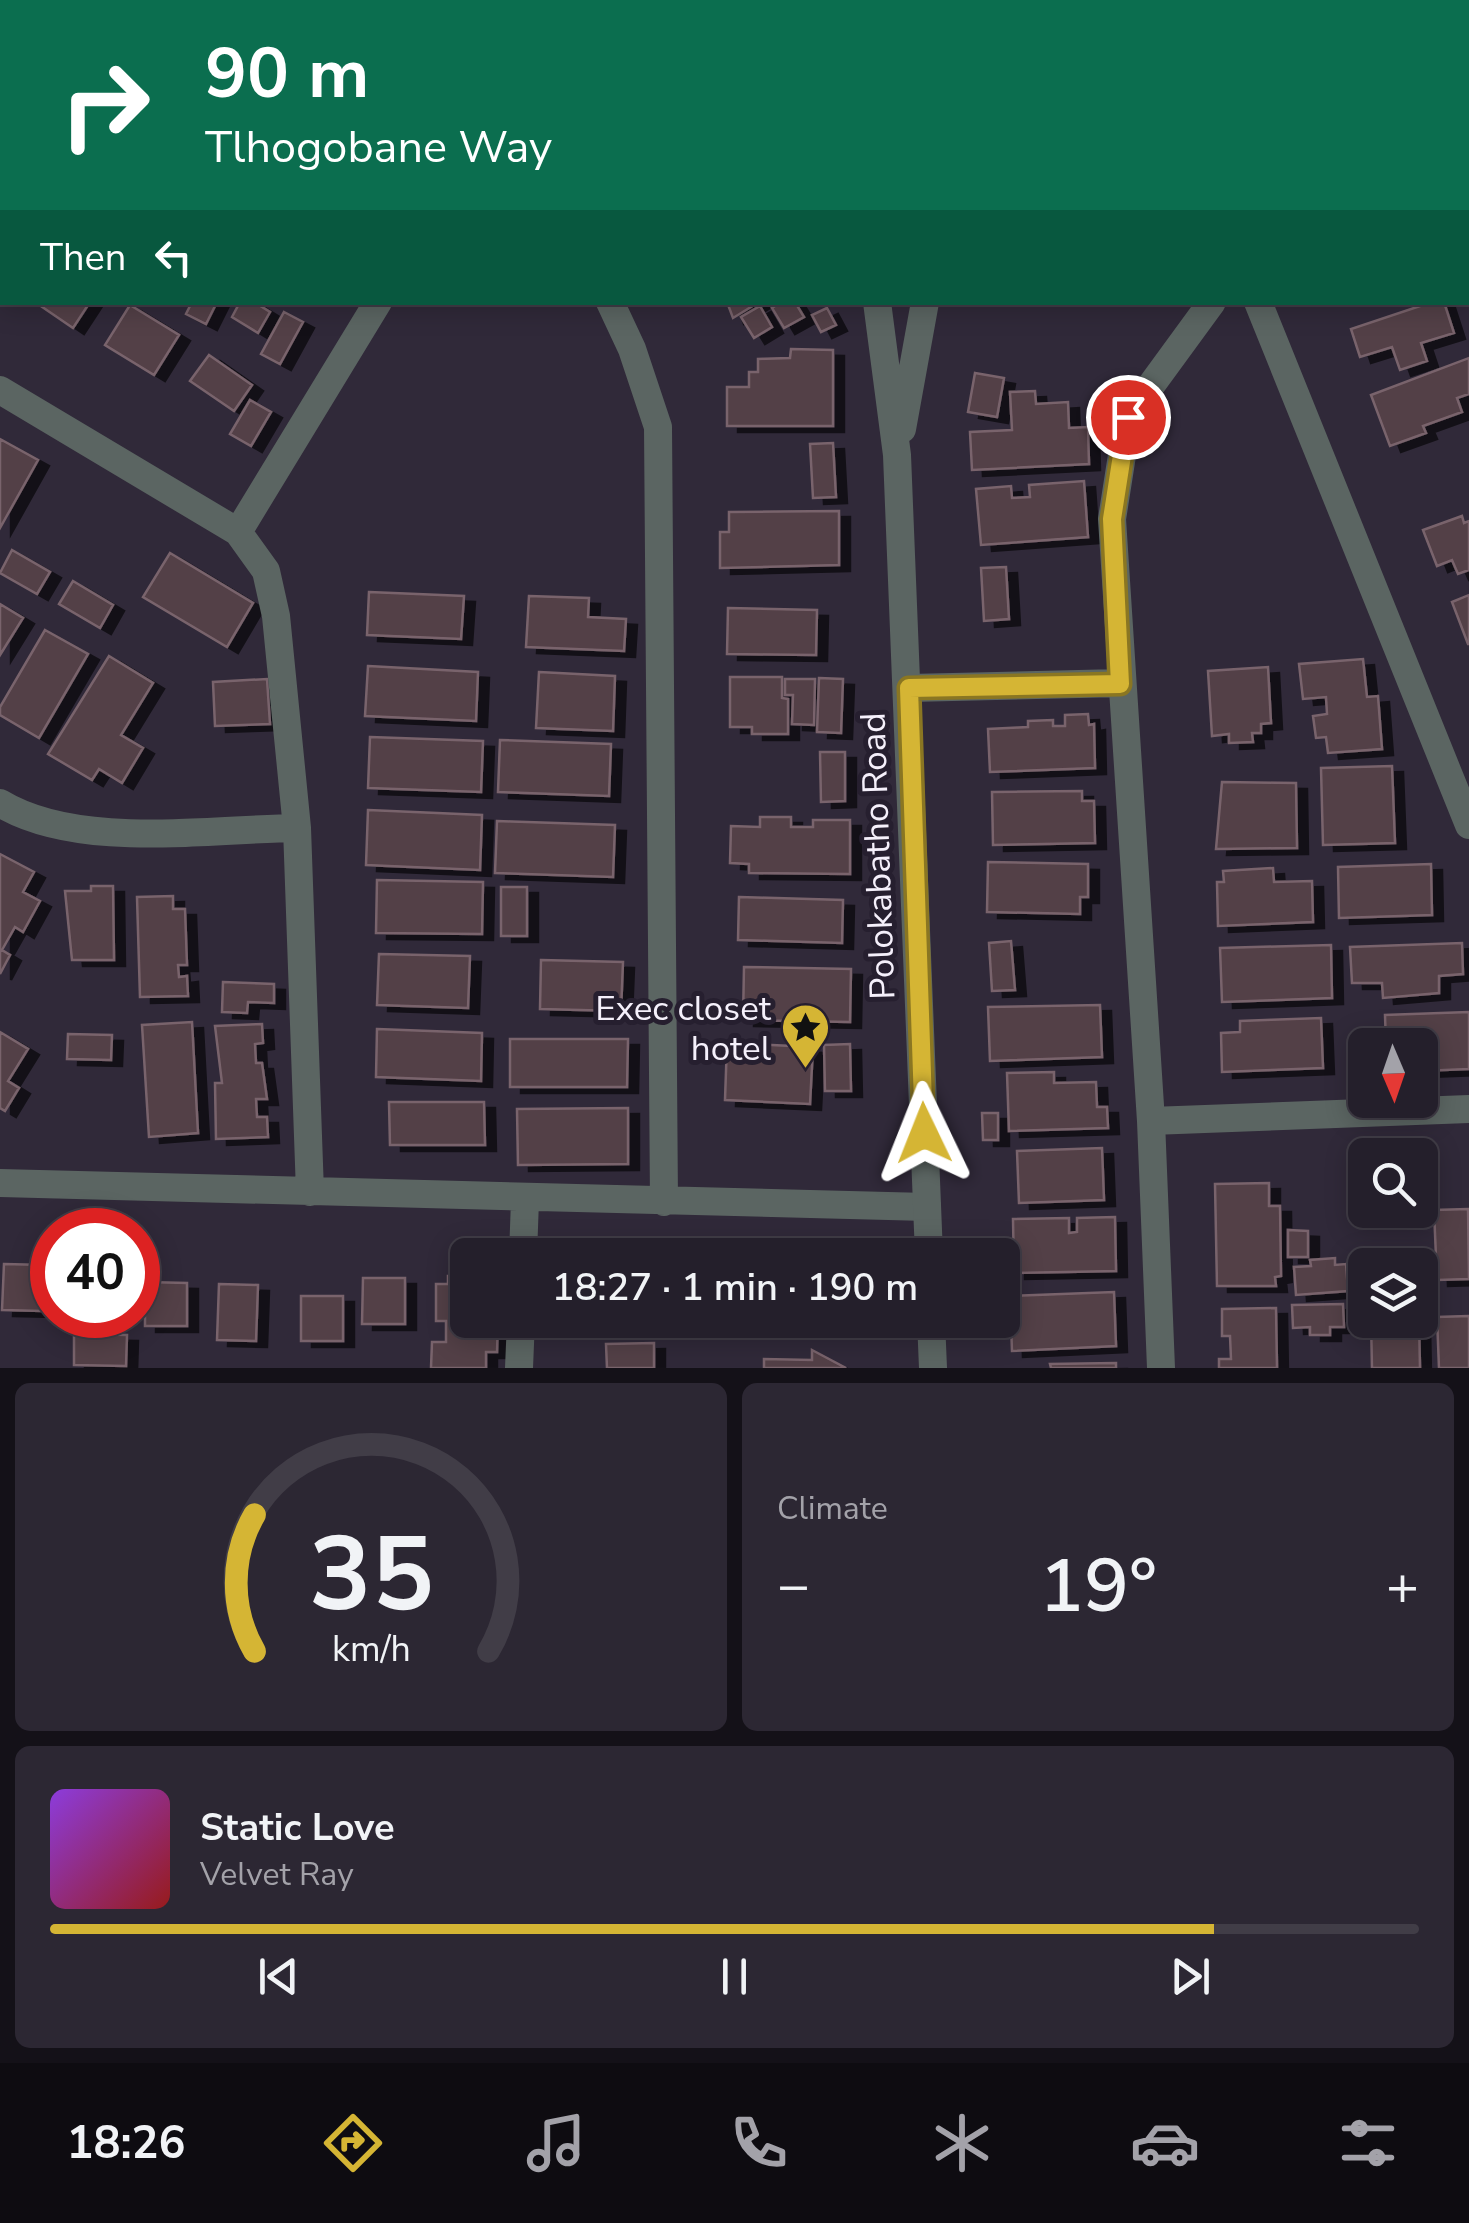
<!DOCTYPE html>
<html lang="en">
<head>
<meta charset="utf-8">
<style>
	:root { --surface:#241f2b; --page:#2c2733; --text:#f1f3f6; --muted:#a3a2a9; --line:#413d47; --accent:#d5b534 }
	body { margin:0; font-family:"Nunito Sans",sans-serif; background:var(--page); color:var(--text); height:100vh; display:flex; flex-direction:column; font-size:38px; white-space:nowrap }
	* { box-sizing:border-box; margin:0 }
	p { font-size:32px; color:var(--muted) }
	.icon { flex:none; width:55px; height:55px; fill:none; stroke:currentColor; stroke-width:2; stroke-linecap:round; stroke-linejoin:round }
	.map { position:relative; height:1368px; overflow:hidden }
	.sheet { display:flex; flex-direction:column; gap:15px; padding:15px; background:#141118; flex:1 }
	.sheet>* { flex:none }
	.banner { position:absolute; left:0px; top:0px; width:1470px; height:305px; box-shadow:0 5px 25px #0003,0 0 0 2px var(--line); background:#0b6e4f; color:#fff; overflow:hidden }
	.needle { width:65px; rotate:178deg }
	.buttons { position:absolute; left:1348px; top:1028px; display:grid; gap:20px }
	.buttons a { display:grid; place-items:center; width:90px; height:90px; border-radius:15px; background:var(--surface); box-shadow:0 5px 25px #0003,0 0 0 2px var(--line); font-size:50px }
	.speed { position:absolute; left:30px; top:1208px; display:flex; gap:20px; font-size:50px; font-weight:700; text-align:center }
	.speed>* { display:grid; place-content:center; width:130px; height:130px; border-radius:50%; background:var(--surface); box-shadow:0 5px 25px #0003,0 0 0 2px var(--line); line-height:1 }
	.speed .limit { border:15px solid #d22; background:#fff; color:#111 }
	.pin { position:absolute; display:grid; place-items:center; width:85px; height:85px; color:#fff; margin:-42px; border:5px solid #fff; border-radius:50%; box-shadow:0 2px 10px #0007 }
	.me { position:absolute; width:110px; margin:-55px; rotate:358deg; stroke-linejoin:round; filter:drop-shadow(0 0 8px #0008) }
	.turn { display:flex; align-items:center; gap:35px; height:210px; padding:0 40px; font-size:45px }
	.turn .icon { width:130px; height:130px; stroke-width:2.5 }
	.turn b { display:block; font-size:70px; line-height:85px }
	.then { display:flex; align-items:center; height:95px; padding:0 40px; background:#0003; gap:20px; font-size:38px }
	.big { font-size:75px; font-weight:600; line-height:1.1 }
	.sheet .widget { flex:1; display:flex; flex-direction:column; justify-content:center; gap:15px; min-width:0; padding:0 35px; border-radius:15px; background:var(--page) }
	.sheet .dial { align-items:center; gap:0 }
	.dial svg { height:260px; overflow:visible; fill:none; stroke:var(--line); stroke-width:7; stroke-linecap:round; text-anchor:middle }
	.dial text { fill:var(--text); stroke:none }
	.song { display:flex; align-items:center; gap:30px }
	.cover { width:120px; height:120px; border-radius:15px; background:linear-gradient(135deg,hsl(270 70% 55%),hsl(0 70% 35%)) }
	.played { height:10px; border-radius:5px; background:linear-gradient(90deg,var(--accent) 85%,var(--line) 85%) }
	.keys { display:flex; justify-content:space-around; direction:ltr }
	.heat { display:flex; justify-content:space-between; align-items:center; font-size:55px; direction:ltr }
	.sheet .tiles { flex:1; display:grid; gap:15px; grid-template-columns:1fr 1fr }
	.widget:last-child { grid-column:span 2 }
	.trip { position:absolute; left:450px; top:1238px; width:570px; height:100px; border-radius:15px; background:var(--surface); box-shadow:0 5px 25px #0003,0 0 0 2px var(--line); font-weight:600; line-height:100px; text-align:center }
	.dock { display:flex; height:160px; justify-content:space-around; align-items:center; background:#0e0c11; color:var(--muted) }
	.dock .icon { width:70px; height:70px }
	.dock .selected { color:var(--accent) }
	.dock b { font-size:45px; color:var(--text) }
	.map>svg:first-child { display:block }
	.building { fill:#533f46; stroke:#79646c; stroke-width:2.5; filter:url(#shadow) }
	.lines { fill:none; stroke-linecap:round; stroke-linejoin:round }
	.minor { stroke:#5b6562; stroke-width:28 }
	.tertiary { stroke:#5b6562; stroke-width:28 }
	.route-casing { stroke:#8a7622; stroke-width:25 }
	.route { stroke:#d5b534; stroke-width:18 }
	.labels { text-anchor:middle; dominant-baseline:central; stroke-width:10; stroke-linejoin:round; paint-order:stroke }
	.street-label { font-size:35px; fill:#f5f0fb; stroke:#261f2f }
	.poi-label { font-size:35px; fill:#f5f0fb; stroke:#261f2f; text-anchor:end }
</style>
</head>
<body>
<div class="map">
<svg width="1469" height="1368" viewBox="0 0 1469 1368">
	<defs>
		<filter id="shadow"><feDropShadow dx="11" dy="6" stdDeviation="0" flood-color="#0009"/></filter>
	</defs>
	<rect width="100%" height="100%" fill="#302939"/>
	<path class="building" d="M0,0H51L2,2V25Z
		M290,0H377L375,2Z
		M35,302H90L73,328Z
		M192,302H217L206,324L186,314Z
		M240,302H254L270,312L258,333L232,317Z
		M727,302H759L733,318Z
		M781,302H795L804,317L784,328L772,308Z
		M1432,302H1444L1454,333L1421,343L1427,361L1400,370L1392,347L1360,357L1351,329Z
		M130,305L179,335L154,375L105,345Z
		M760,306L772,327L754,338L741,317Z
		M827,308L836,325L821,332L812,315Z
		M284,312L303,322L280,364L261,354Z
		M791,349L833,350V426H727V387H749V372H758V359L790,358Z
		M209,355L252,385L234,411L190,381Z
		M1469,358V394L1457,398L1462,412L1423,426L1426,433L1390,446L1371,395Z
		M975,373L1004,378L997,417L968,412Z
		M1035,391L1036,404L1068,402L1069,428L1088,427L1089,464L972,470L970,432L1012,430L1010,392Z
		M250,400L271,412L251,446L230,434Z
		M0,439L38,460L0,528Z
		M833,443L836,497L813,498L810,444Z
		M1084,481L1088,537L981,545L976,489L1011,486L1012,498L1030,497L1029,485Z
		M839,511V565L720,568V532H729V512Z
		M1462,516L1464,523L1469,521V570L1458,574L1452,560L1437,566L1423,530Z
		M12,550L50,572L37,594L0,573Z
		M170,553L253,603L227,647L143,597Z
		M1006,567L1009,619L984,621L981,568Z
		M73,581L113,605L100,628L59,604Z
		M369,592L464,596L461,639L367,635Z
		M1469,595V644H1468L1452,602Z
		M529,596L589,598L588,617L626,619L624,651L526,647Z
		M0,604L23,618L0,655Z
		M728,608L817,610L816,655L727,654Z
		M45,630L88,654L39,738L0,715V707Z
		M109,656L153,683L121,735L143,748L122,783L99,769L92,780L48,754Z
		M1363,659L1367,697L1378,696L1382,749L1328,753L1326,737L1316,738L1313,716L1327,714L1326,697L1303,699L1299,664Z
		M368,666L478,672L476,721L365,716Z
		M1268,667L1271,723L1261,724V733H1252L1253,742L1229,743V734L1212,736L1208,671Z
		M539,672L615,676L613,731L536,728Z
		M730,677H782V698L788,699V734H752V727H730Z
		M819,678L843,679L841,733L817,732Z
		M267,679L270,724L215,726L213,682Z
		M785,679H815L814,725L792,724L793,695H785Z
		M1088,714L1089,725L1094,724L1095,768L990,772L988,729L1028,727V721L1053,720V726H1065V715Z
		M370,737L483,741L481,792L368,788Z
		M500,740L611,744L609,796L498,792Z
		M820,752H845V801L821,802Z
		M1392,766L1395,843L1323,845L1321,768Z
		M1222,782L1296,783L1297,848L1216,849Z
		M1082,791V801H1094L1095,843L993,845L992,792Z
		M368,810L482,815L480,870L366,865Z
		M760,817H791V827H813V820H850V874L749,873V864L730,863L731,826L760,827Z
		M497,821L615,825L613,877L495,873Z
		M0,854L34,872L23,892L40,901L23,932L15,927L2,950L10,955L0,974Z
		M988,862L1088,864V897H1080V914L987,912Z
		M1431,864L1432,915L1339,918L1338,867Z
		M1273,868L1274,882L1312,881L1313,922L1218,926L1217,882H1224L1223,871Z
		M377,880L483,882L482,934L376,933Z
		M91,886H113L114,960H72L65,891H91Z
		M501,887H527V936H501Z
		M173,896V909H185L187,965H178L179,977L187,976L188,996L140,997L137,897Z
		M739,897L843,900L842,943L738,940Z
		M1011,941L1015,990L992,991L989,943Z
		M1462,943L1463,974L1439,976V993L1383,998L1382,983H1352L1350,947Z
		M1331,945L1332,998L1222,1002L1220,948Z
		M379,954L470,956L468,1008L377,1005Z
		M541,960L623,962L621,1011L540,1009Z
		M744,967L851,969L850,1022L743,1020Z
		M223,982L274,984V1003L248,1002L247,1013L222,1012Z
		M1100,1005L1102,1057L990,1061L988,1007Z
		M1469,1012V1069L1420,1071V1045H1386L1385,1015Z
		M1321,1018L1323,1068L1222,1072L1221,1033L1240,1032V1021Z
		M192,1022L198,1133L149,1137L142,1025Z
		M262,1024L263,1043L255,1044L256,1063H262L267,1099H256L257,1117H267L268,1137L216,1139L215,1083H222L215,1026Z
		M377,1029L482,1033L481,1081L376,1077Z
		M0,1032L28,1049L8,1081L19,1088L5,1111L0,1108Z
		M68,1034L112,1035L111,1060L67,1059Z
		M510,1039H628L627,1087H510Z
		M727,1043L813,1047L810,1104L725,1100Z
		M850,1044L851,1091H825L824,1045Z
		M1054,1072V1083L1096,1082L1097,1107H1107L1108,1128L1009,1131L1007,1073Z
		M389,1102H484L485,1145H390Z
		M628,1108V1164L518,1165L517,1109Z
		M982,1113H998V1140H983Z
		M1102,1148L1104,1200L1019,1203L1017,1151Z
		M1269,1183V1206H1280L1281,1276L1275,1277L1276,1286H1217L1215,1184Z
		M1468,1209L1469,1279L1437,1280L1434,1210Z
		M1115,1217L1116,1271L1014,1273L1013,1219L1069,1218V1233L1077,1232V1218Z
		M1288,1230L1308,1231V1257H1288Z
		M1420,1253L1422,1281L1420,1265H1367V1257Z
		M1335,1258V1265L1346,1264L1348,1291L1296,1295L1294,1267L1311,1266L1310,1260Z
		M464,1262H468V1320H498L497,1352H486V1368H431L432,1342H446V1321H436V1284H448V1276H463Z
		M4,1264L44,1265L43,1311L2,1310Z
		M363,1278H405V1324H362Z
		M145,1282L187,1283V1326H145Z
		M219,1284L258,1285L256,1341L217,1340Z
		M1114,1292L1116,1346L1012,1351L1010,1296Z
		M301,1296H343V1341H301Z
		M1343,1304L1344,1327H1330V1335H1310V1327L1293,1328L1292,1305Z
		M1276,1308L1277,1368H1219V1359H1231L1230,1336H1222V1309Z
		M1469,1316V1368H1439L1437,1317Z
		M1371,1320H1419L1420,1368H1372Z
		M74,1334L127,1335L126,1366L74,1365Z
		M654,1343V1368H607L606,1344Z
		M812,1350L846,1368H764V1359L812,1360Z
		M1116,1363V1368H1051L1050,1364Z"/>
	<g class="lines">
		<path class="minor" d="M171,0L175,2
			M1468,109L1469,108
			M610,302L632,349L658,427L664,1202
			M1258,302L1469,825
			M0,390L238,532L266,571L276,616L297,828L310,1192
			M238,532L378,302
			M909,688L1120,683
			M0,803C77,850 209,829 297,828
			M1151,1121L1469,1109
			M0,1183L927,1207
			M523,1255L525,1200
			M519,1368L521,1320
			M1161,1368L1151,1121L1112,519L1128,417L1212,302"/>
		<path class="tertiary" d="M642,0L647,2
			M1194,2L1199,0
			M877,302L897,455L929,1255
			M902,429L925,302
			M931,1320L933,1368"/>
	</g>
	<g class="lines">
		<defs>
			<path id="route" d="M924,1133L909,688L1120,684L1112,519L1128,417"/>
		</defs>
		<use href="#route" class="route-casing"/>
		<use href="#route" class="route"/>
	</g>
	<defs>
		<symbol id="sight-pin" viewBox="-11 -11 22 30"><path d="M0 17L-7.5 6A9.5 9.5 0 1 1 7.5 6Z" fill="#d5b534" stroke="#261f2f"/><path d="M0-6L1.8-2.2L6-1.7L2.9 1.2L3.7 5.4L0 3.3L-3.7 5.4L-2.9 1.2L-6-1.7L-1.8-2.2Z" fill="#111"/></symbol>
	</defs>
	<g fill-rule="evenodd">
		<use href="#sight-pin" x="778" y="1000" width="55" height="75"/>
	</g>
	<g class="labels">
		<g class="street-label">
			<text transform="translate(878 856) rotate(-92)">Polokabatho Road</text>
		</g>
		<g class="poi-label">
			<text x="771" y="1008">Exec closet<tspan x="771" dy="40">hotel</tspan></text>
		</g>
	</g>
</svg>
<div class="buttons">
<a><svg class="needle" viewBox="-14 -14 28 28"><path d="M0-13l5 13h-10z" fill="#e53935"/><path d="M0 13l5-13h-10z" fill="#a3a2a9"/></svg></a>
<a><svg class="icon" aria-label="search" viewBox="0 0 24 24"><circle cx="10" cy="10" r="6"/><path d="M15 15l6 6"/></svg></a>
<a><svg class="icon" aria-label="layers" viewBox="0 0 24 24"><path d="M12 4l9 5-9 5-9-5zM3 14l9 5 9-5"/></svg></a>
</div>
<div class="speed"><div class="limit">40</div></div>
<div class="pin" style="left:1128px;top:417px;background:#d93025"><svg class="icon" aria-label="arrive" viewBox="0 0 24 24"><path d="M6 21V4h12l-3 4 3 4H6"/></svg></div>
<svg class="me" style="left:924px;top:1133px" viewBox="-20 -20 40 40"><path d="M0-17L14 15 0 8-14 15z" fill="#d5b534" stroke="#fff" stroke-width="4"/></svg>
<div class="trip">18:27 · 1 min · 190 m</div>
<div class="banner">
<div class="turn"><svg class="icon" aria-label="right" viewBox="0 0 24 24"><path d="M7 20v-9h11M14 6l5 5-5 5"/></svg><div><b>90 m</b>Tlhogobane Way</div></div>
<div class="then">Then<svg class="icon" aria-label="left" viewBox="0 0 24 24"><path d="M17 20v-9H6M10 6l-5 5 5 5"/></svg></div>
</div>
</div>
<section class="sheet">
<div class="tiles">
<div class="widget dial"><svg viewBox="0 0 100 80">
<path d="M14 69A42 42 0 1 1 86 69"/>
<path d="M14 69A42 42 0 0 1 14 27" stroke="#d5b534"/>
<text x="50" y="56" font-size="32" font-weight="700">35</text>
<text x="50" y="72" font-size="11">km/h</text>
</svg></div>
<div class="widget"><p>Climate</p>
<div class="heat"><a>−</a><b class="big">19°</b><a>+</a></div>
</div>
<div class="widget">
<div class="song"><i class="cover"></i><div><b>Static Love</b><p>Velvet Ray</p></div></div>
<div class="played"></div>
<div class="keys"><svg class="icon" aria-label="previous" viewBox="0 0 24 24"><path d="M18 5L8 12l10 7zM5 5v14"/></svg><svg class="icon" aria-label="pause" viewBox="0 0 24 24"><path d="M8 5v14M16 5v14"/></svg><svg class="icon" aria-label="next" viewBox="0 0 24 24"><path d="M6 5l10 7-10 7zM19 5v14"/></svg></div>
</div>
</div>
</section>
<nav class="dock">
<b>18:26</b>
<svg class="icon selected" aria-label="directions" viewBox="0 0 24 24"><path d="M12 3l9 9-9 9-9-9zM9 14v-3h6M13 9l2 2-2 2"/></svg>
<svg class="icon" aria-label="music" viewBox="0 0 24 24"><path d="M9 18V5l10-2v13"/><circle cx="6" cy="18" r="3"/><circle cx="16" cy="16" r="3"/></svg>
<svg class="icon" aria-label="phone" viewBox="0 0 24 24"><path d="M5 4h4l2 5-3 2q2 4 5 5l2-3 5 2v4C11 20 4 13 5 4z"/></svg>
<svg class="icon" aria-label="climate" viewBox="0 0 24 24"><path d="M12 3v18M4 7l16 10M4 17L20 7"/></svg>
<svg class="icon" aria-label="car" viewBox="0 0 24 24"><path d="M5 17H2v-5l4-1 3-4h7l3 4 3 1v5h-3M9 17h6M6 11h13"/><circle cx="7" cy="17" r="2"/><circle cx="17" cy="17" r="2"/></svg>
<svg class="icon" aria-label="filters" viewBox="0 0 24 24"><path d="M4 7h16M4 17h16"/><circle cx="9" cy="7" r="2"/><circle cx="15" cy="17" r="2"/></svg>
</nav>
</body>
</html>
